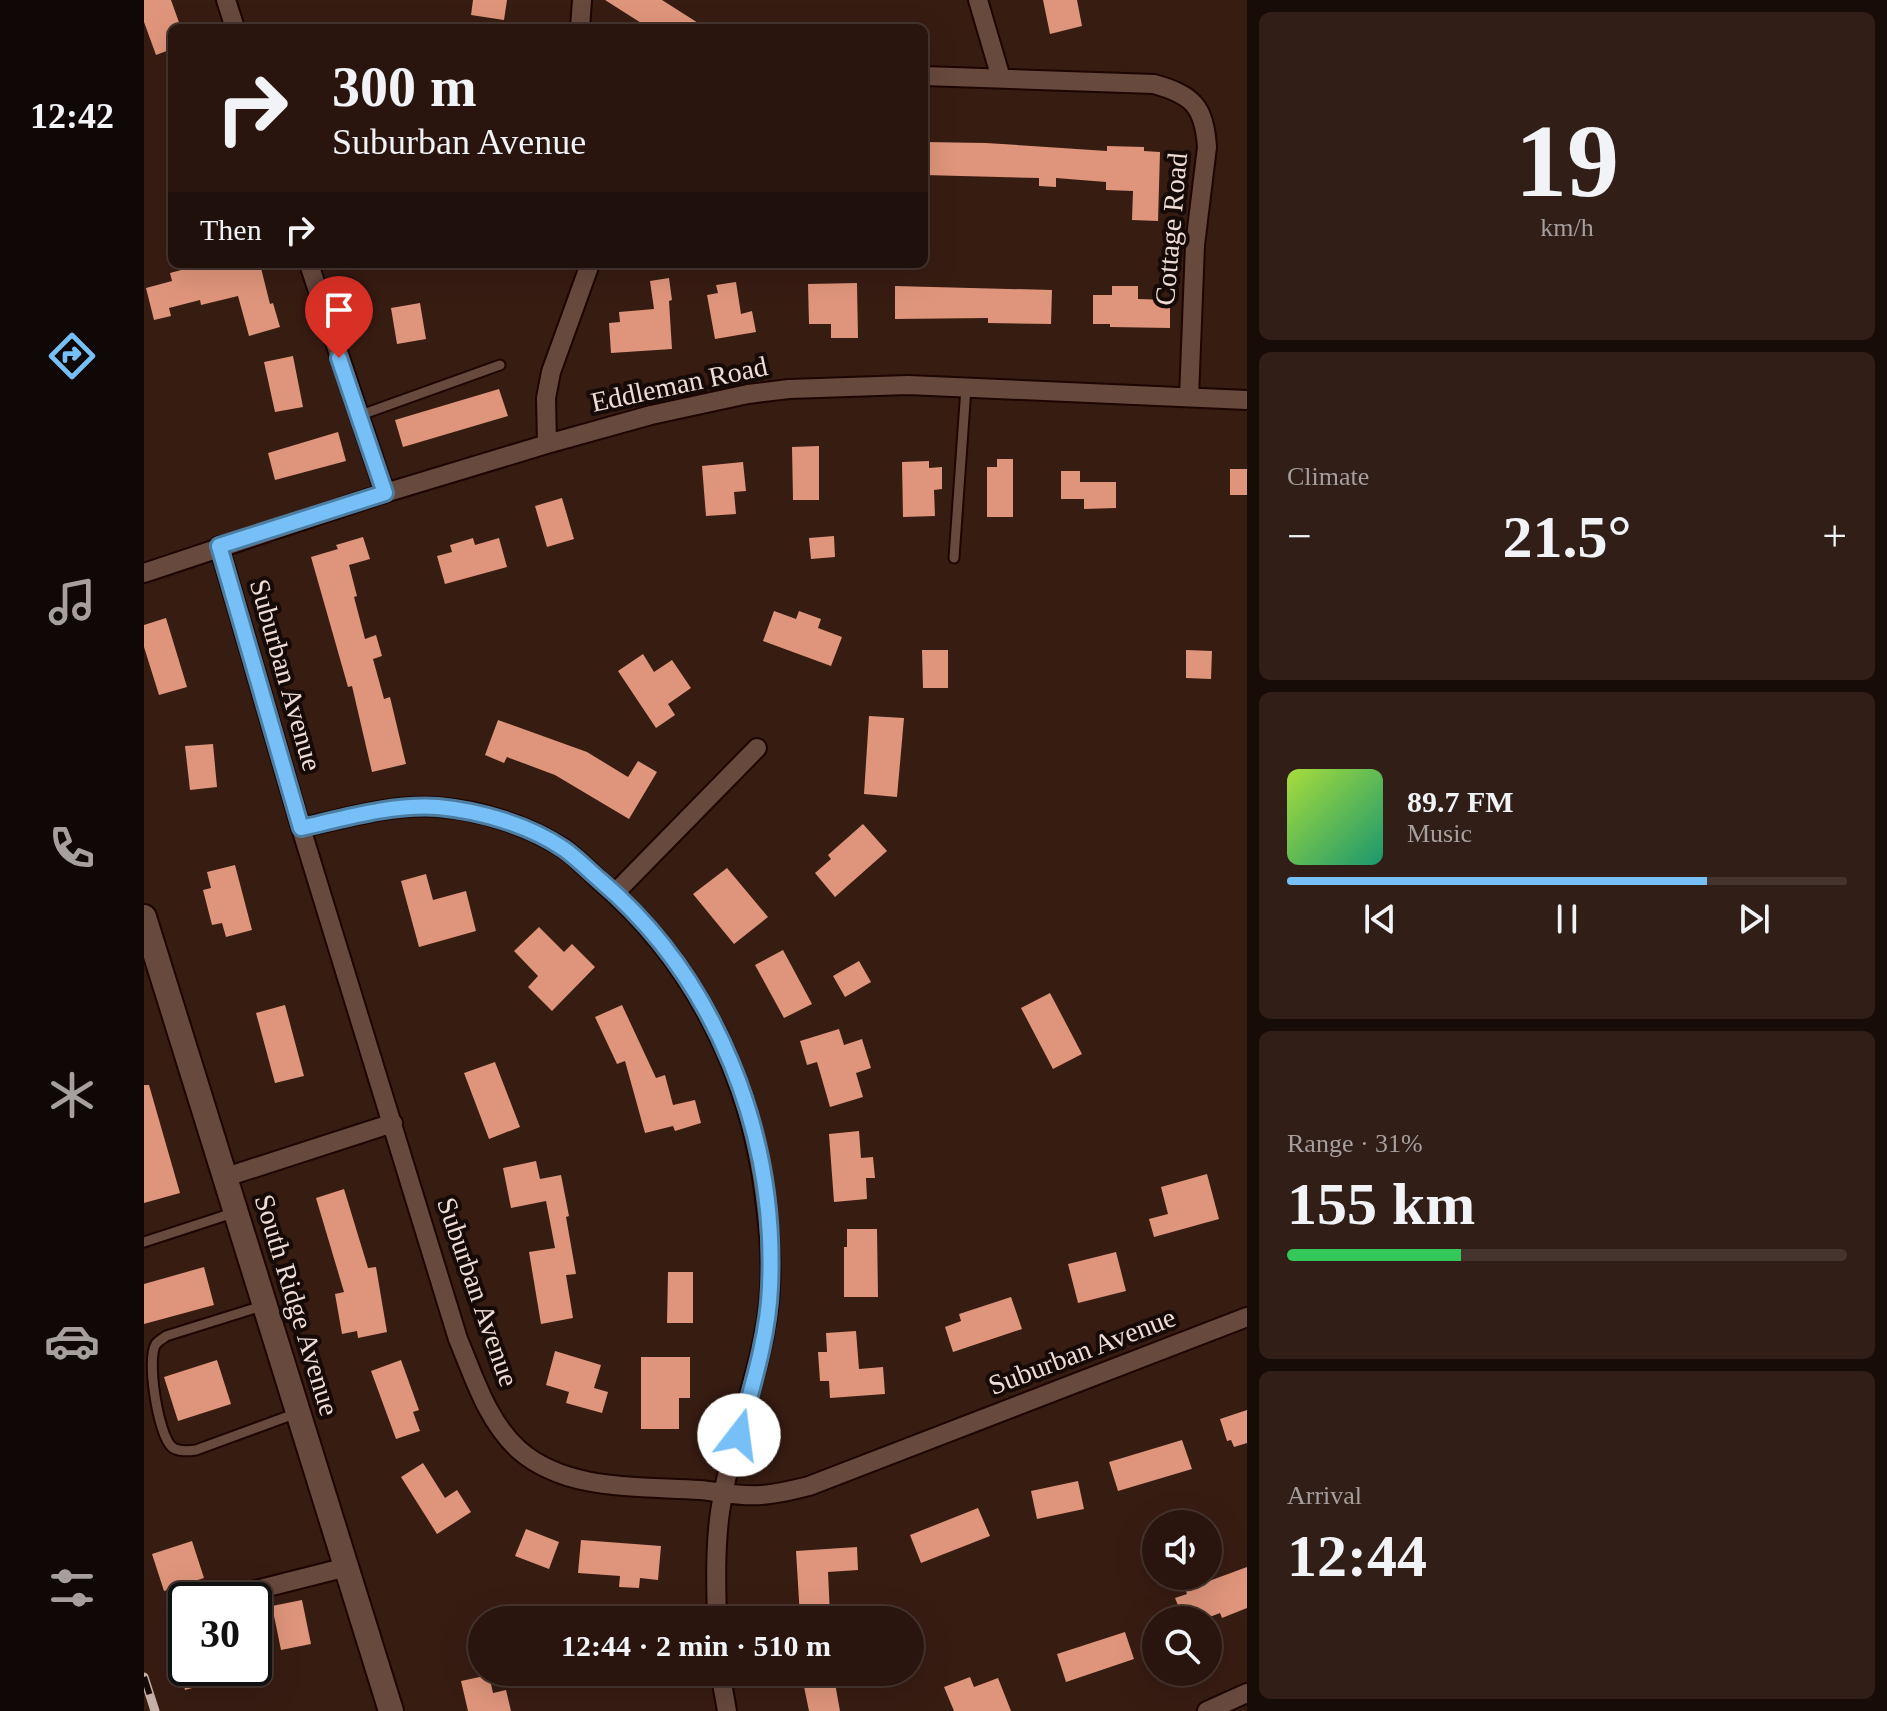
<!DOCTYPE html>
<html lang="en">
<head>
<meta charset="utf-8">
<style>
	:root { --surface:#29150e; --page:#311e17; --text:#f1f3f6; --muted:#a59f9e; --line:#45342e; --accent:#76c0f7 }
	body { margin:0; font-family:"Times New Roman",serif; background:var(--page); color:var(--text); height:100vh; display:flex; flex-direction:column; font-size:30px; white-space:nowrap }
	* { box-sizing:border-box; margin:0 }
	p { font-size:26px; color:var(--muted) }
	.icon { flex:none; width:44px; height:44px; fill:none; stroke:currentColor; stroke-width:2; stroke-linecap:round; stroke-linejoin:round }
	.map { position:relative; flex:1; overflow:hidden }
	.panel { display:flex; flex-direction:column; gap:12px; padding:12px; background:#170c08; width:640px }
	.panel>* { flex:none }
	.guide { position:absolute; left:24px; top:24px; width:760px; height:244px; border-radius:12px; box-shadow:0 8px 32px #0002,0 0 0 2px var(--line); background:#29150e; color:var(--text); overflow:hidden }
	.buttons { position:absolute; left:998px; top:1510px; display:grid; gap:16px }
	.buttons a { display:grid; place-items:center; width:80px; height:80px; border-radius:50%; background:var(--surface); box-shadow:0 8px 32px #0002,0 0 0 2px var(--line); font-size:40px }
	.speed { position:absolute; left:24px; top:1582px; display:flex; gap:16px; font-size:40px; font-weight:700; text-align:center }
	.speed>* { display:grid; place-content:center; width:104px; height:104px; border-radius:50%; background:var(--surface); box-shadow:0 8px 32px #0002,0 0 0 2px var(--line); line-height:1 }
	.speed .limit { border:4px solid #111; border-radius:12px; background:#fff; color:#111 }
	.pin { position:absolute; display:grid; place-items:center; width:68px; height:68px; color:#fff; margin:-82px -34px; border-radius:50% 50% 50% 0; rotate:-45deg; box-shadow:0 0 8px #0007 }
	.pin .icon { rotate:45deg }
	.me { position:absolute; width:88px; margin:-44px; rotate:15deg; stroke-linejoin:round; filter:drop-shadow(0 0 6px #0008) }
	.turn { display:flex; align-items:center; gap:28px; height:168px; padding:0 32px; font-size:36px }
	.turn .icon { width:104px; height:104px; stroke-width:2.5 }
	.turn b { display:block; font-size:56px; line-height:68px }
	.then { display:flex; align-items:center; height:76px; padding:0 32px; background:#0003; gap:16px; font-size:30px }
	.big { font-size:60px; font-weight:600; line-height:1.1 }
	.panel .tile { flex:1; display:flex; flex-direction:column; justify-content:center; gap:12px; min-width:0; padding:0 28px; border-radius:12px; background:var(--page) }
	.panel .dial { align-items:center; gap:0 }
	.dial b { font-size:104px; line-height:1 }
	.song { display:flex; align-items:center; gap:24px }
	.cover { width:96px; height:96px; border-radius:12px; background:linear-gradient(135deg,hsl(80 70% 55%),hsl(160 70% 35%)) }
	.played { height:8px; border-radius:4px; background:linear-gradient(90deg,var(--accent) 75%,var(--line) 75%) }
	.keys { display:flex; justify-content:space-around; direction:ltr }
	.heat { display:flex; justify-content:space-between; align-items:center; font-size:44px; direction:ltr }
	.charge { height:12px; border-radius:6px; background:linear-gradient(90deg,#34c759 31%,var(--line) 0) }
	.trip { position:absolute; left:324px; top:1606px; width:456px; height:80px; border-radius:40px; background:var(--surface); box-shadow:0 8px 32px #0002,0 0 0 2px var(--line); font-weight:600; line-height:80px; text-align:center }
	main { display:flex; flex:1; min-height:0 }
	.tabs { display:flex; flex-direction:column; width:144px; justify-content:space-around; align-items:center; background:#100806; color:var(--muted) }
	.tabs .icon { width:56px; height:56px }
	.tabs .current { color:var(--accent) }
	.tabs b { font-size:36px; color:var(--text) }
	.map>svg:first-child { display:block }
	.building { fill:#df957b }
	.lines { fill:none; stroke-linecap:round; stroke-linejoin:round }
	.service-casing { stroke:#1d0501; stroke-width:13 }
	.minor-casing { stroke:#1d0501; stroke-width:22 }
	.tertiary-casing { stroke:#1d0501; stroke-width:28 }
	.service { stroke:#68493e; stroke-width:9 }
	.minor { stroke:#68493e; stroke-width:18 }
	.tertiary { stroke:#68493e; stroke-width:24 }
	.rail-casing { stroke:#c6b1a9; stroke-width:9 }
	.rail { stroke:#160a06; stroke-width:6; stroke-dasharray:18; stroke-linecap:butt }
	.route-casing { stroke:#4d7da1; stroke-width:20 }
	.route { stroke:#76c0f7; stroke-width:14 }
	.labels { text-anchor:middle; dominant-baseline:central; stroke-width:8; stroke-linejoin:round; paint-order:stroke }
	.street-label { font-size:28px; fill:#efdcd5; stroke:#160a06 }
</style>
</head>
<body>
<main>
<nav class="tabs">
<b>12:42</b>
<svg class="icon current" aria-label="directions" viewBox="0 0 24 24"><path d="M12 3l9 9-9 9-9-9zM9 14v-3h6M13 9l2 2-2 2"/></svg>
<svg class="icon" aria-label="music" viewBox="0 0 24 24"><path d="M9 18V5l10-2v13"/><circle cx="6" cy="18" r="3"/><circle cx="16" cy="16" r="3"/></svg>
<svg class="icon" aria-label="phone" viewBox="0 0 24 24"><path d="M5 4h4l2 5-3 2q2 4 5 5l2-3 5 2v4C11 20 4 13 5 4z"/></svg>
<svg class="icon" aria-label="climate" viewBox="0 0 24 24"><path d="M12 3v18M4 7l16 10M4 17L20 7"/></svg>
<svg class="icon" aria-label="car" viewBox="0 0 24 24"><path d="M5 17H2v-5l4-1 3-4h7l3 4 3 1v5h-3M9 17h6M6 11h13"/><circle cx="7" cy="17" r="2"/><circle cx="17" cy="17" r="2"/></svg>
<svg class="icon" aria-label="filters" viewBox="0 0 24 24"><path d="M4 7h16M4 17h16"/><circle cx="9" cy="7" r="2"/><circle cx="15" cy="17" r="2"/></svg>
</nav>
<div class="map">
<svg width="1103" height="1711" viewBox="0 0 1103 1711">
	<rect width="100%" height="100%" fill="#371c12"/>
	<path class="building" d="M0,0H27L37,28H28V49L12,55L0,22Z
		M329,0H363L360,20L327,15Z
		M461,0H518L562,28H505Z
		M899,0H933L938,26L906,34Z
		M780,142L842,143L963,151V146L1000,147V151L1016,152L1014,221L988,220L989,191L962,190V182L912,178V187L895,186V178L780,175Z
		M60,264H116L126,304L129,303L136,327L105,336L94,296L57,305L56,300L25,308L27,316L10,320L2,288L28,281L26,273Z
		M525,278L528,300L525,301L528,349L467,353L465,323L476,322L475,312L510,309L506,281Z
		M592,282L597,314L608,311L612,332L571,339L563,295L574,293L572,285Z
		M713,283L714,338H687V324H665L664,284Z
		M751,286L908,290L907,324L844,323V318L751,319Z
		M968,286H994V299L1026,300V328L966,327V324H949V295H968Z
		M276,303L282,339L253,344L247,308Z
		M149,356L159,407L131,412L120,362Z
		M355,389L364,416L259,447L251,420Z
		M194,432L202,461L131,480L124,453Z
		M675,446V500H649L648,447Z
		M853,459H869V517H843V467H853Z
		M785,461V468L798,467V489L790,490L791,516L759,517L758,462Z
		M599,462L602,491L590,492L592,514L562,516L558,466Z
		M1086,469H1103V495H1086Z
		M917,471H936V482H972V508L940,509V499H917Z
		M418,498L430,539L403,547L391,506Z
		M690,536L691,557L667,559L665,538Z
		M219,537L226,559L205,565L213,596L210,597L221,639L232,635L238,656L229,659L240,699L246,697L262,764L228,772L208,686L204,687L167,557L194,549L192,545Z
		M329,538L331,545L355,538L363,567L301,584L293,556L308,552L306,545Z
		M630,611L652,619L655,611L677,619L674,628L698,637L687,666L619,641Z
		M22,618L43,687L15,695L0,647V625Z
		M778,650H804V688H779Z
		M1042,650L1068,651L1067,679L1042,678Z
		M499,654L510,672L528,660L547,688L524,704L531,715L512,728L474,671Z
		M725,716L760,718L753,797L720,794Z
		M354,720L443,752L484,777L494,761L513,772L485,819L411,775L363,757L360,763L341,755Z
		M69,744L73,787L46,790L41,746Z
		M719,824L743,851L691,897L671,873L687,859L684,855Z
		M91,865L108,930L82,937L78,923L68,925L59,890L67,888L63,872Z
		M583,868L624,917L590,944L549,894Z
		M282,874L289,900L322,891L332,931L275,947L257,881Z
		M395,927L420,952L428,944L451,967L408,1011L384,987L394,976L370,951Z
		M639,950L668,1004L640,1018L611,965Z
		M715,961L727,982L701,997L689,976Z
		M906,993L938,1054L909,1069L877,1008Z
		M141,1005L160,1076L131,1083L112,1013Z
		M478,1005L512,1078L521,1075L529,1105L551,1100L557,1123L531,1131L529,1126L501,1133L481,1061L473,1064L451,1017Z
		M695,1029L700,1045L718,1039L727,1068L712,1073L719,1097L686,1107L673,1062L663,1065L656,1041Z
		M351,1062L376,1127L345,1139L320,1073Z
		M0,1085H5L36,1193L0,1203Z
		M715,1131L717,1158L729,1157L731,1178H722L723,1199L690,1202L685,1134Z
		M392,1161L396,1179L417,1175L425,1216L422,1217L432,1274L422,1275L429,1318L397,1324L385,1252L411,1248L402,1201L367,1208L359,1168Z
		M1063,1174L1075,1219L1010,1237L1005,1219L1024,1214L1017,1187Z
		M200,1189L224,1268L232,1267L243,1332L214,1338L213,1331L198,1334L191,1294L200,1292L172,1198Z
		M703,1229H733L734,1297H700V1247H703Z
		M972,1252L982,1291L934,1303L924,1264Z
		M60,1267L70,1305L0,1324V1284Z
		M524,1272H549V1323H523Z
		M867,1297L878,1329L809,1352L801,1327L817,1321L815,1314Z
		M712,1331L715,1369L739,1367L741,1394L686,1398L685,1381H676L674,1352H683L682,1333Z
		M411,1351L457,1365L450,1388L464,1392L458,1413L422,1403L425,1392L402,1385Z
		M497,1357H546V1398H535V1429H497Z
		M73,1360L87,1404L34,1421L20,1377Z
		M257,1360L275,1410L269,1412L276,1431L252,1439L227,1371Z
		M1103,1410V1443L1090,1447L1087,1440L1083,1441L1076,1419Z
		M1038,1440L1048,1469L974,1491L965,1462Z
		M279,1463L301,1498L313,1490L327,1512L293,1534L257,1477Z
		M934,1481L940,1509L893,1519L887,1491Z
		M834,1508L846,1536L777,1563L766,1535Z
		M382,1529L415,1542L405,1569L371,1556Z
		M437,1540L517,1546L514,1580L496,1578L495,1588L475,1587L476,1576L434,1573Z
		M48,1541L60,1578L20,1591L8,1554Z
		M713,1547L714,1570L684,1572L686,1615L656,1617L652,1551Z
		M1103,1567V1608L1078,1618L1076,1613L1058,1620H1040L1031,1598L1043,1594L1039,1583L1056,1576H1063L1065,1581Z
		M158,1600L167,1644L137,1650L128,1606Z
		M981,1632L990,1659L922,1682L913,1654Z
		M35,1668H102V1673L41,1690Z
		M657,1672H689L696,1711H665Z
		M345,1675L349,1693L362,1690L367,1711H324L317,1681Z
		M826,1677L830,1687L854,1678L867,1711H810L800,1687Z"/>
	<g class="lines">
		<defs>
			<path id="service" d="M214,416L356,365
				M810,558L822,388
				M0,1242L89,1213
				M118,1306L22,1336C19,1339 15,1340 12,1344C2,1358 14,1435 28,1447C34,1452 44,1451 52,1450L153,1413"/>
			<path id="minor" d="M82,0L91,28
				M834,0L857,78
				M436,28L438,0
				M780,76L1010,84C1049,95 1060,106 1063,147L1051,245L1045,397
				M165,264L241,493
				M403,444L402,398L407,372L446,264
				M75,546L157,828L314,1339C330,1377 343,1421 375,1450C423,1492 497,1486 556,1490C576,1492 598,1497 617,1495C634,1494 649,1490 665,1486L1103,1317
				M0,573L241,493L403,444L507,415L604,394L645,389L764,385L1103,400
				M157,828C201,818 248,804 293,807C336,810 383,825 419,848C432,857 443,869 455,880C550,961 606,1074 621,1198C625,1228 628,1258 626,1288C622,1365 587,1436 576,1512C571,1548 572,1584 573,1620
				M471,893L613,748
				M82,1177L249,1123
				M72,1600L203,1567
				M39,1608H42
				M576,1672L583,1711
				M1063,1711L1103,1693"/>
			<path id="tertiary" d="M0,917L247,1711"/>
		</defs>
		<use href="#service" class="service-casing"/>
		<use href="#minor" class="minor-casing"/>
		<use href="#tertiary" class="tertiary-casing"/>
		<use href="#service" class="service"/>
		<use href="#minor" class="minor"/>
		<use href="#tertiary" class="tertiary"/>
		<defs>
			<path id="rail" d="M0,1677L11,1711"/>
		</defs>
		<use href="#rail" class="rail-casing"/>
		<use href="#rail" class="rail"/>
	</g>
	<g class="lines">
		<defs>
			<path id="route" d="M195,358L241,493L75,546L157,828C201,818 248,804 294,807C336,811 385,825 420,849C433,858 445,871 457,881C573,980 633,1135 626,1287C624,1337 608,1387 595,1435"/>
		</defs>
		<use href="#route" class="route-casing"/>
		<use href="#route" class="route"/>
	</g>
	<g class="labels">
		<g class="street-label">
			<text transform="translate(1027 229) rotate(-85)">Cottage Road</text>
			<text transform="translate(535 384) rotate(-12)">Eddleman Road</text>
			<text transform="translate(142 675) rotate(74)">Suburban Avenue</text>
			<text transform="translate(334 1292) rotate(71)">Suburban Avenue</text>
			<text transform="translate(153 1305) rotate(73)">South Ridge Avenue</text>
			<text transform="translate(938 1351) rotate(-21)">Suburban Avenue</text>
		</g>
	</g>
</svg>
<div class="buttons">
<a><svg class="icon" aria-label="sound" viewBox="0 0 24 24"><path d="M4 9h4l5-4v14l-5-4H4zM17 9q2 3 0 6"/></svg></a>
<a><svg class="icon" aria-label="search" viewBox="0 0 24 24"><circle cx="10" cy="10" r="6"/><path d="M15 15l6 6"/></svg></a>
</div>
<div class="speed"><div class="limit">30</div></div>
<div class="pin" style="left:195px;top:358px;background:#d93025"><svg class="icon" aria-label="arrive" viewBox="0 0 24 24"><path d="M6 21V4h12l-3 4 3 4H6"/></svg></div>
<svg class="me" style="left:595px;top:1435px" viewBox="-20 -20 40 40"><circle r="19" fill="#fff"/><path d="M0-13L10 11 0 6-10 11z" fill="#76c0f7"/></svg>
<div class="trip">12:44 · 2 min · 510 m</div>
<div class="guide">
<div class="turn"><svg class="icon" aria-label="right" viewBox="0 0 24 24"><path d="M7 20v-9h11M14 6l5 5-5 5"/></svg><div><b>300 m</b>Suburban Avenue</div></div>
<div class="then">Then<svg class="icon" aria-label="right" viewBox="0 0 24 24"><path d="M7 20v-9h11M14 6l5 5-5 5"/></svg></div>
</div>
</div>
<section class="panel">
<div class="tile dial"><b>19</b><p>km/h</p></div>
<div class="tile"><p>Climate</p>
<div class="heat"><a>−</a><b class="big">21.5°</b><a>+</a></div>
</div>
<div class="tile">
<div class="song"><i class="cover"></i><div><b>89.7 FM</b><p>Music</p></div></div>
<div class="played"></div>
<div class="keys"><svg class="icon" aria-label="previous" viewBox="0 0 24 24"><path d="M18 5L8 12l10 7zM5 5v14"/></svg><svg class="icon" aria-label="pause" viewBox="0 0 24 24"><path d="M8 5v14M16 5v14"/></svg><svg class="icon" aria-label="next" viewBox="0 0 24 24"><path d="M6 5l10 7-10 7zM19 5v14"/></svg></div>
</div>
<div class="tile"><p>Range · 31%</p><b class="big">155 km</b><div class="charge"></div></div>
<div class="tile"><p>Arrival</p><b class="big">12:44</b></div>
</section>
</main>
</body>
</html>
